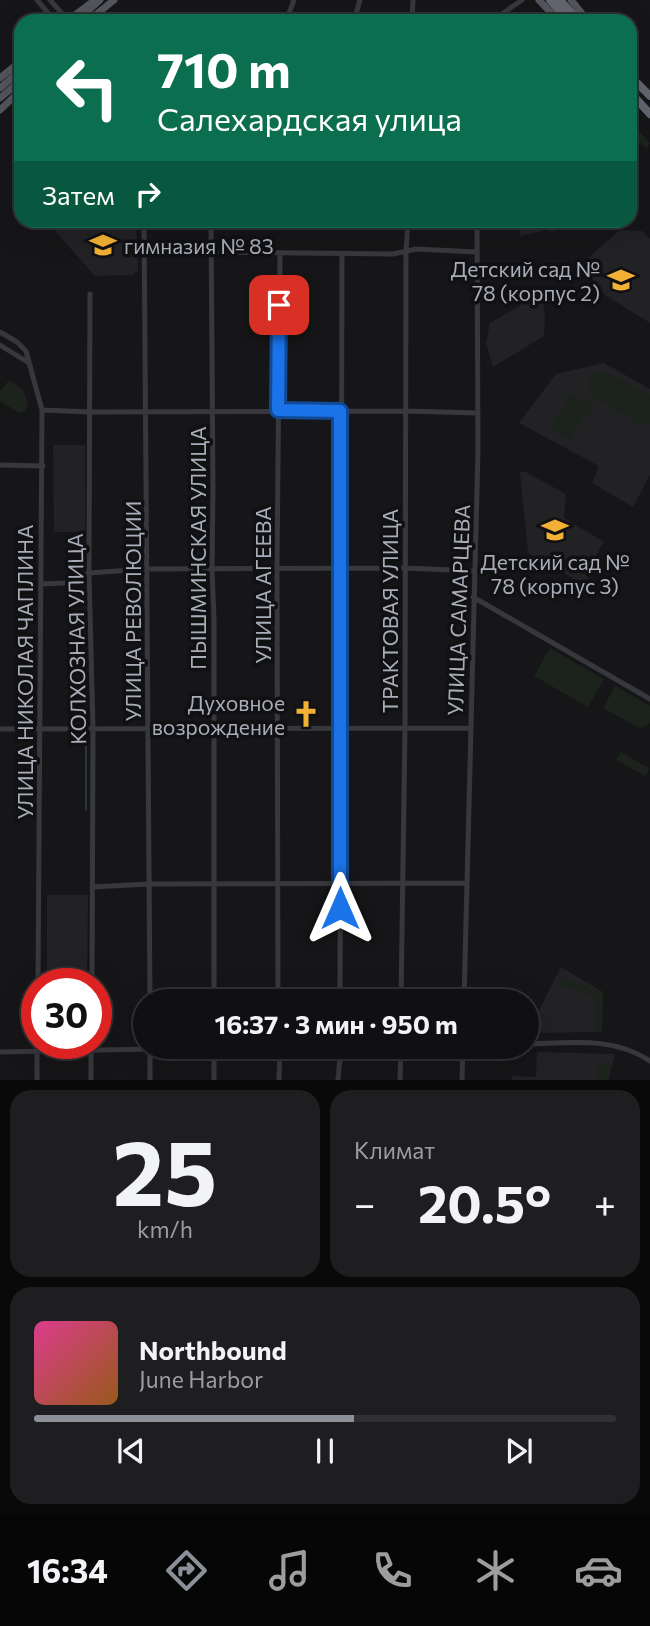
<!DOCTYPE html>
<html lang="ru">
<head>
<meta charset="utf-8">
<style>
	:root { --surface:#101012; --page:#1e1e20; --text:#f1f3f6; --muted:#9c9d9f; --line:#303032; --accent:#8c9099 }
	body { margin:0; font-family:Commissioner,sans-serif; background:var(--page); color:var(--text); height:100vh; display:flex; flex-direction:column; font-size:26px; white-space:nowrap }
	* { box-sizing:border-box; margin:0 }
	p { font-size:23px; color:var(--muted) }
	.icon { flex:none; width:38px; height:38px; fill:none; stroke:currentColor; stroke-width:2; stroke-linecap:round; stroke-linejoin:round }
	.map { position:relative; height:1080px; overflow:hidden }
	.sheet { display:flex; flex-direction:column; gap:10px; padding:10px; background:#09090a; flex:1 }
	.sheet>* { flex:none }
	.banner { position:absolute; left:14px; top:14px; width:623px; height:214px; border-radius:21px; box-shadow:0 7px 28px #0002,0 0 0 2px var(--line); background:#0b6e4f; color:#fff; overflow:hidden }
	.speed { position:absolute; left:21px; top:968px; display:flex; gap:14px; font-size:35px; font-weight:700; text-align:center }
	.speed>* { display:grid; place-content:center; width:91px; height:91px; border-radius:50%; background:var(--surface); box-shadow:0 7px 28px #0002,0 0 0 2px var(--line); line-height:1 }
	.speed .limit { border:10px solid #d22; background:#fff; color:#111 }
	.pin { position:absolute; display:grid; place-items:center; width:60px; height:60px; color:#fff; margin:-30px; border-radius:14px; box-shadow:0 4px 10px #0006 }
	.me { position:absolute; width:77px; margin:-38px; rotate:0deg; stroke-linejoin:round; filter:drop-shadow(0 0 5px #0008) }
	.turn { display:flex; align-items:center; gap:24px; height:147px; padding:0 28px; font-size:32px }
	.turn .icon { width:91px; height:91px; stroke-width:2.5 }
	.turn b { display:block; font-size:49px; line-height:60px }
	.then { display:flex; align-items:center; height:66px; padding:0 28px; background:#0003; gap:14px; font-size:26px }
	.big { font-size:52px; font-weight:700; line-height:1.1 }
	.sheet .tile { flex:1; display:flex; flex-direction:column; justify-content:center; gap:10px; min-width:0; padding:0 24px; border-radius:21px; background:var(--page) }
	.sheet .dial { align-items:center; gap:0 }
	.dial b { font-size:91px; line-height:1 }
	.song { display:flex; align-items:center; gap:21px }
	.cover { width:84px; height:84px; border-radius:10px; background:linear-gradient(135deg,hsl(330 70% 55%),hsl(30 70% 35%)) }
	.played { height:7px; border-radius:4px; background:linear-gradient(90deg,var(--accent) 55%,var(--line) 55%) }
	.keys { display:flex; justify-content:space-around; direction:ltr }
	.heat { display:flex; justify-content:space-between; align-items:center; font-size:38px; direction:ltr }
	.sheet .tiles { flex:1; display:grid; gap:10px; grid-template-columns:1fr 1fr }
	.tile:last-child { grid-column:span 2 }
	.trip { position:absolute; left:133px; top:989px; width:406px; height:70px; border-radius:35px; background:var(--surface); box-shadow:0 7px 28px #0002,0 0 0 2px var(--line); font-weight:700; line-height:70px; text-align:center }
	.tabs { display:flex; height:112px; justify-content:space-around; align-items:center; background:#060607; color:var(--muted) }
	.tabs .icon { width:49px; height:49px }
	.tabs .on { color:var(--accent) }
	.tabs b { font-size:32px; color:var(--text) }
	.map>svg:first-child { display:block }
	.built { fill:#222225 }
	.green { fill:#1c231d }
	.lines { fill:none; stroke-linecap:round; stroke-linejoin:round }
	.stream { stroke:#2c353c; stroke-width:2 }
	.minor { stroke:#37383d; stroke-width:5 }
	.major { stroke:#53555c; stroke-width:7 }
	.highway { stroke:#63666e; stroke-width:8 }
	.route-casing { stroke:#114b97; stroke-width:18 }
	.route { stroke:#1a73e8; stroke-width:12 }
	.labels { text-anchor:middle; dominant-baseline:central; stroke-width:7; stroke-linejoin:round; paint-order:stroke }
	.poi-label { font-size:21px; fill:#a8adb8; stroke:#111113; text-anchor:end }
	.street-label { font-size:21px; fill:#a8adb8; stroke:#111113 }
</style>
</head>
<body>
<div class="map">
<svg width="650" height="1080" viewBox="0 0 650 1080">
	<rect width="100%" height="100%" fill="#161618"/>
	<path class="built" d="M46,221H136L138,270L133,275L95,276Z
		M520,221V220L559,221L553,232L547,230L520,236Z
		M620,230L642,231L650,239V323L605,295L580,265Z
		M541,293L545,314L544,336L493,367L486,343L490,323Z
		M604,363L650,389V475L633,507L592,483L599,466L519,423L556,374Z
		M53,445H85V532H54Z
		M524,471L566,494L564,518L604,542L595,557L598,559L584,585L528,553L520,472Z
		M47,895H88L87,983H47Z
		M561,967L603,992L602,1032L527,1033Z
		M537,1052L615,1054L608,1080H512V1076L536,1077Z"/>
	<path class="green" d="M630,122L650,143L647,149L631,137Z
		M603,371L650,396V424L641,425L591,396C585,383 590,374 603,371Z
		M9,380L23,390L28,404L24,412L19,413L0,401V392Z
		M570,393L594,406L587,418L563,405Z
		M562,407L582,419L570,441L550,429Z
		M550,648L604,679L588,707L534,676Z
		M615,686L650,706V723L641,729L603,708Z
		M621,752L650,769L645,776L616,760Z
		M561,977L603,993L602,1032H594V999L580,991L559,987Z
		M597,1063L611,1065L607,1080H596Z"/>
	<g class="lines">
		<path class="stream" d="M78,737H86V810"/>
		<path class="minor" d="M37,0L55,21
			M50,0L68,20
			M286,21L294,0
			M354,21L360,0
			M412,21L413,0
			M492,21L522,0
			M144,220L150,1001
			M211,220L213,489L212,569L214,618V1001
			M145,254L209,252L393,254L416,249L477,252
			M90,294L89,573L93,729L92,984
			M0,332L17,342L26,351L42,410L38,984
			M0,345L29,363
			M42,410L90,412L405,411L477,413
			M0,465L43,466
			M41,584L64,583L89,573L146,569L405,568L474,571
			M473,597L650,699
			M0,729L470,728
			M92,887L149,884L465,883
			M278,1001L277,568L280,253
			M340,1001L342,255
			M401,1001L405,727L406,252L408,220
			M464,1001L478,451L477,220
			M527,1044C570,1043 613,1036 650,1061
			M0,1052L301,1046
			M37,1080V1043
			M91,1080V1043
			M150,1080V1048
			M214,1080V1048
			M279,1080L280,1047
			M338,1080L341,1046
			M400,1080L401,1046
			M462,1080L463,1046"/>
		<path class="major" d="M539,0L559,21
			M571,0L588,21
			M67,21L95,0
			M77,21L100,0
			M88,21L114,0
			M0,78L21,61
			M0,88L21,70
			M0,98L21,80
			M0,110L21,90"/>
		<path class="highway" d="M550,0L569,21
			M560,0L579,21
			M630,76L650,96
			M630,92L650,114"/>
	</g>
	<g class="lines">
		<defs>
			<path id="route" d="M279,305L278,410L340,411V908"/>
		</defs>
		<use href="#route" class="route-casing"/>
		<use href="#route" class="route"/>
	</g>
	<defs>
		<symbol id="school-bare" viewBox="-9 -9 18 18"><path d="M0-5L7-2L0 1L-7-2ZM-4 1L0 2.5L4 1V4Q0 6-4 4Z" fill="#f2b134" stroke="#111113" stroke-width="2.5" paint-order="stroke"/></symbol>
		<symbol id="church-bare" viewBox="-9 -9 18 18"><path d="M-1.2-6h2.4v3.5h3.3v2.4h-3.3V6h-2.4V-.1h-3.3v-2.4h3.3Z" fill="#f2b134" stroke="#111113" stroke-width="2.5" paint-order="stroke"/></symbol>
	</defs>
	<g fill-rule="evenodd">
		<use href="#school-bare" x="84" y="226" width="38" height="38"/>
		<use href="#school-bare" x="602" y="261" width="38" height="38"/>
		<use href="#school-bare" x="536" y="511" width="38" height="38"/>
		<use href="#church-bare" x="287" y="695" width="38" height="38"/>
	</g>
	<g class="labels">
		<g class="poi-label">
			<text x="124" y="245" text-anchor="start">гимназия № 83</text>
			<text x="600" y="268">Детский сад №<tspan x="600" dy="24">78 (корпус 2)</tspan></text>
			<text x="555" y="561" text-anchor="middle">Детский сад №<tspan x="555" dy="24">78 (корпус 3)</tspan></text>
			<text x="285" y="702">Духовное<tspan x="285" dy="24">возрождение</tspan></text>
		</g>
		<g class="street-label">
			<text transform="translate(197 548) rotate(-90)">ПЫШМИНСКАЯ УЛИЦА</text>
			<text transform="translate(262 585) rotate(-90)">УЛИЦА АГЕЕВА</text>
			<text transform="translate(458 610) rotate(-88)">УЛИЦА САМАРЦЕВА</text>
			<text transform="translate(132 611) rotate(-90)">УЛИЦА РЕВОЛЮЦИИ</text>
			<text transform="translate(389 611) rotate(-90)">ТРАКТОВАЯ УЛИЦА</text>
			<text transform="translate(76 639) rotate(-91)">КОЛХОЗНАЯ УЛИЦА</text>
			<text transform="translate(24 672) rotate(-90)">УЛИЦА НИКОЛАЯ ЧАПЛИНА</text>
		</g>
	</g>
</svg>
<div class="speed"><div class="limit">30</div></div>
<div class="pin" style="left:279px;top:305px;background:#d93025"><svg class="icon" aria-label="arrive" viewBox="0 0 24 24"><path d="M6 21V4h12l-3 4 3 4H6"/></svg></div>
<svg class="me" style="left:340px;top:908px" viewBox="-20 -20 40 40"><path d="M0-17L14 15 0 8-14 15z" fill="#1a73e8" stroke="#fff" stroke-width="4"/></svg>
<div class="trip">16:37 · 3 мин · 950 m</div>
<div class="banner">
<div class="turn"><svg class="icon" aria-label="left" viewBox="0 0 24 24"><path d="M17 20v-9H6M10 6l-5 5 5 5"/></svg><div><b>710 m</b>Салехардская улица</div></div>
<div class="then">Затем<svg class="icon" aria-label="right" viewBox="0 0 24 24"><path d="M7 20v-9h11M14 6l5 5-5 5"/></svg></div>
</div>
</div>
<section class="sheet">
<div class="tiles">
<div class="tile dial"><b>25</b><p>km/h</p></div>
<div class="tile"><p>Климат</p>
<div class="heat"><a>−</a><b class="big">20.5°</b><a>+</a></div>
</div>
<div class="tile">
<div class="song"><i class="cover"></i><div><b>Northbound</b><p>June Harbor</p></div></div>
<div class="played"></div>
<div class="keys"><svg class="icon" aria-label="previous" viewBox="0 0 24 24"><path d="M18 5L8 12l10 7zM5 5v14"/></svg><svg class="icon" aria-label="pause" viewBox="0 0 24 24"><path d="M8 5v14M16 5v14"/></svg><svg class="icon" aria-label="next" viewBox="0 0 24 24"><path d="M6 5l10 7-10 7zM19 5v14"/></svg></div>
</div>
</div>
</section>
<nav class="tabs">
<b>16:34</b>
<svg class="icon on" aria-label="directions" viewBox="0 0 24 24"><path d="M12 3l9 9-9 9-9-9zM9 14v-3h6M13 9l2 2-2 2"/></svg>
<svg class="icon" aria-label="music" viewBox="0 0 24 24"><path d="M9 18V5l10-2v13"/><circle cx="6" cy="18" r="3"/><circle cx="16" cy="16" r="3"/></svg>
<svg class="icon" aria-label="phone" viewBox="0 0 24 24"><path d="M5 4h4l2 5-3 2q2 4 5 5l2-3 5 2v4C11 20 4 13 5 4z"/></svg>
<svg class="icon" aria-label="climate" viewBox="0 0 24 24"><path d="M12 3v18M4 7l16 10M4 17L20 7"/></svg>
<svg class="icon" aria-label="car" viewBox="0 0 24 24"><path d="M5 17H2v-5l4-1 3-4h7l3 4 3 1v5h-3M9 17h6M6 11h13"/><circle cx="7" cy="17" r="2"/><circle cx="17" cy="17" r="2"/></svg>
</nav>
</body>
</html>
